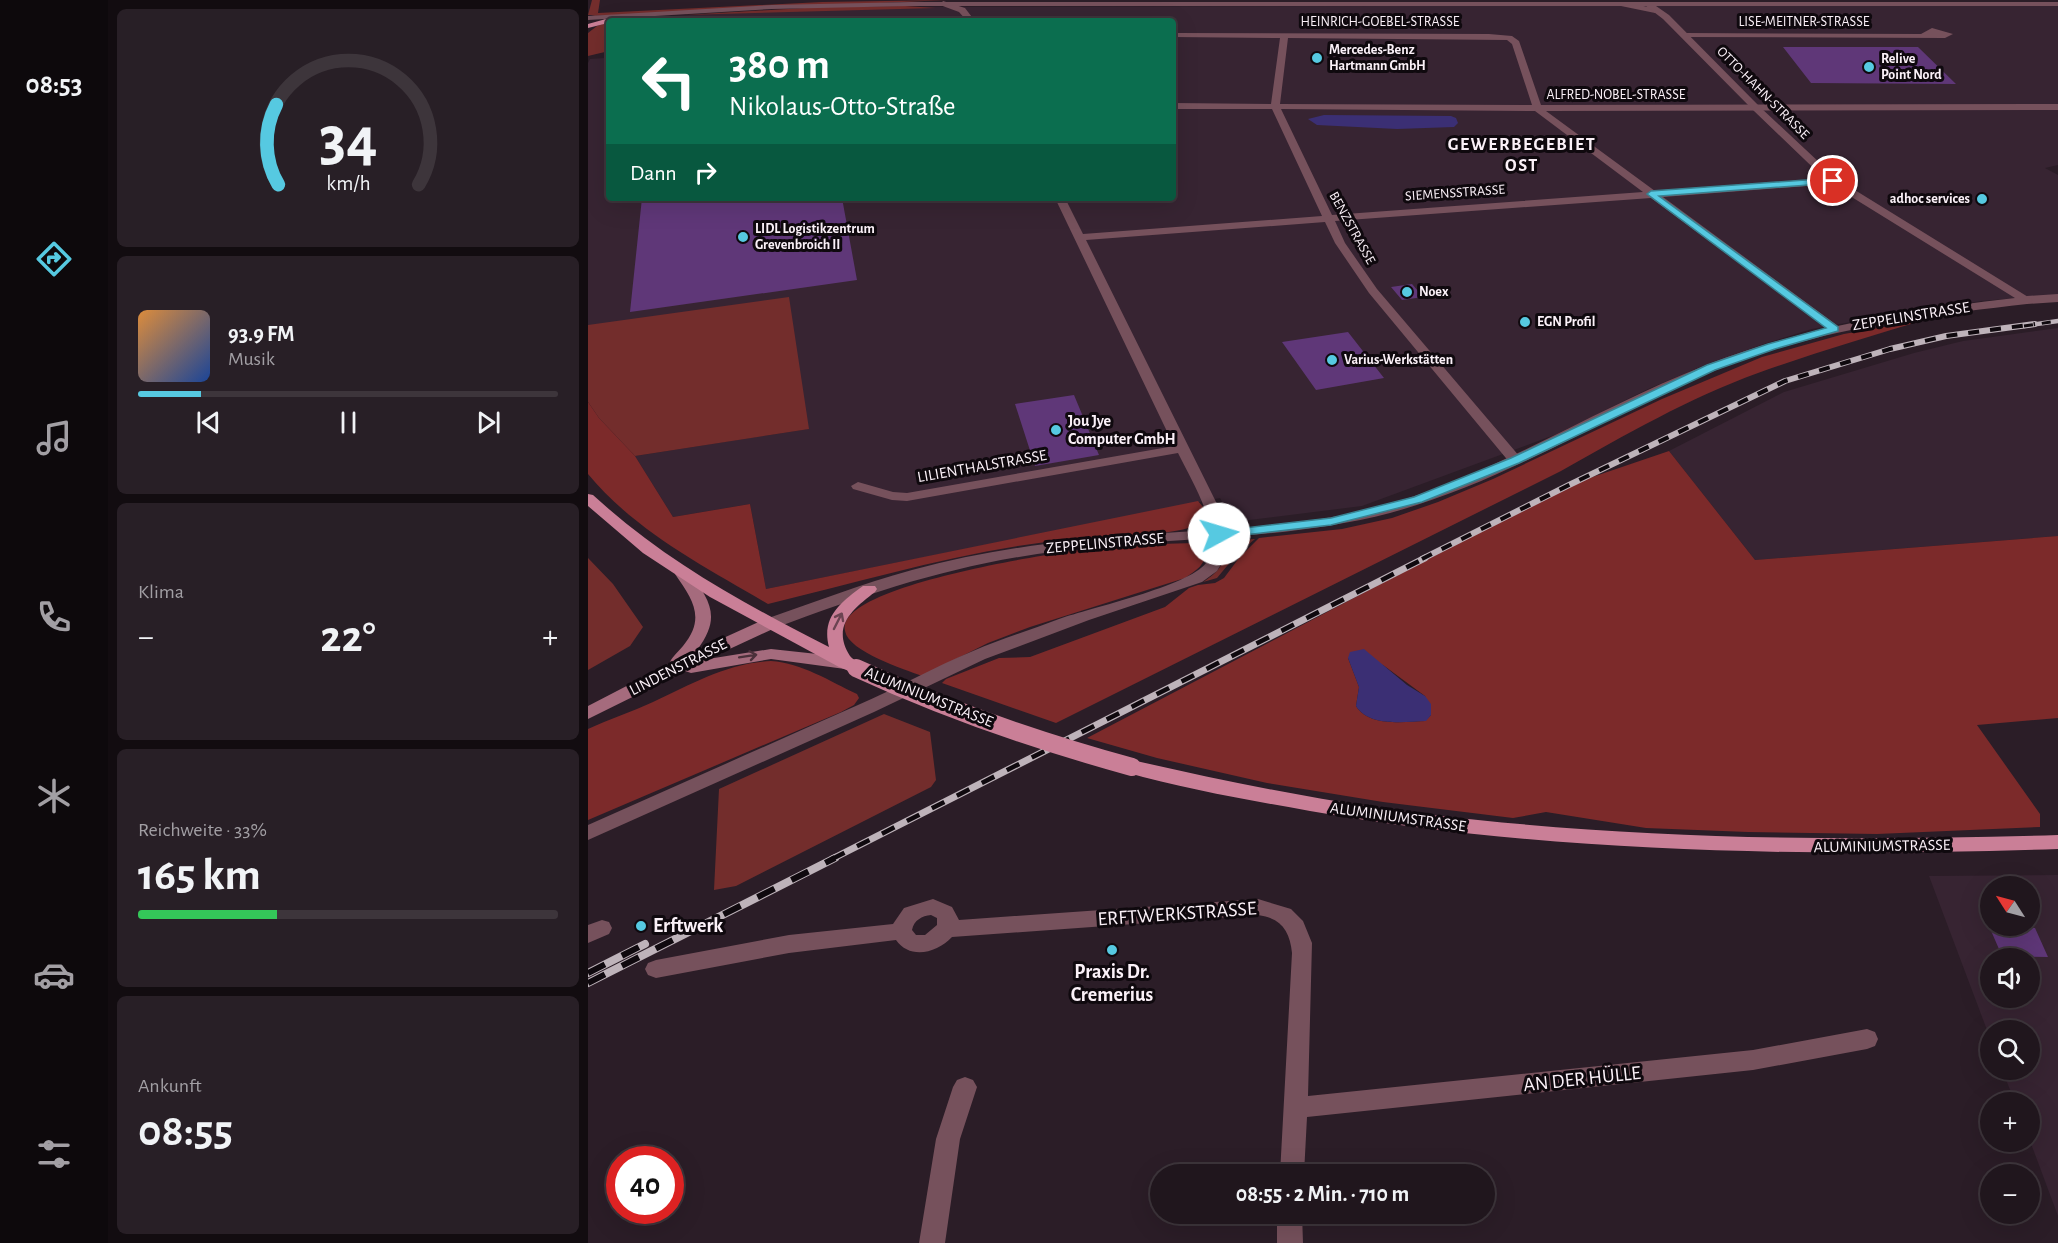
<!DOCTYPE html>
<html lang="de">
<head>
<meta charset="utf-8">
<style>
	:root { --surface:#20161d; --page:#281f26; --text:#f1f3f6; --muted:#a29fa4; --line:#3d353b; --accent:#56c9e1 }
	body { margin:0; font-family:"Alegreya Sans",sans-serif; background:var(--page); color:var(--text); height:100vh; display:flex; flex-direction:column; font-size:22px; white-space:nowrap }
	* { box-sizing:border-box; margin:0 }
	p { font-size:20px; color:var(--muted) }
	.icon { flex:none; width:33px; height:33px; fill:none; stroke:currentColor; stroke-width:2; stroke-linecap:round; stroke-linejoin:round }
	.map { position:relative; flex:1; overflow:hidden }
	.sheet { display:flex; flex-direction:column; gap:9px; padding:9px; background:#120c10; width:480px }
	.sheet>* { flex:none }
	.banner { position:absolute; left:18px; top:18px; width:570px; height:183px; border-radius:6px; box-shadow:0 6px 24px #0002,0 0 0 2px var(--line); background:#0b6e4f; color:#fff; overflow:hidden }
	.needle { width:39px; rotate:306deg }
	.controls { position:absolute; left:1392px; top:876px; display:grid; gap:12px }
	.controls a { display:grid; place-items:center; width:60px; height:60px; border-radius:50%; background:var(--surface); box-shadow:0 6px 24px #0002,0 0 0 2px var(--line); font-size:30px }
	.speed { position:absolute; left:18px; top:1146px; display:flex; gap:12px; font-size:30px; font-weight:700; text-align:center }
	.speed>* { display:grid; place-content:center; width:78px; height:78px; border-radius:50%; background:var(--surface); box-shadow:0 6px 24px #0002,0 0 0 2px var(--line); line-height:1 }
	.speed .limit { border:9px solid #d22; background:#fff; color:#111 }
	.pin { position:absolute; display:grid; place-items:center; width:51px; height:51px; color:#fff; margin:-26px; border:3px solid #fff; border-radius:50%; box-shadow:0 2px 6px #0007 }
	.me { position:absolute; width:66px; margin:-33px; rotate:84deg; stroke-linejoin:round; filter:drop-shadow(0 0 4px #0008) }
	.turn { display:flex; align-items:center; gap:21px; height:126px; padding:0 24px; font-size:27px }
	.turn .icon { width:78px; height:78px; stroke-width:2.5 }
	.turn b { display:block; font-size:42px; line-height:51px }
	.then { display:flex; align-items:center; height:57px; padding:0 24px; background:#0003; gap:12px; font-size:22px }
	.big { font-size:45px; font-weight:700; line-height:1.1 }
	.sheet .card { flex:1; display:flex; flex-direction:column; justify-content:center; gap:9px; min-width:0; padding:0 21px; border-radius:9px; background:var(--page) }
	.sheet .dial { align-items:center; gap:0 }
	.dial svg { height:156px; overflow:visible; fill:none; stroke:var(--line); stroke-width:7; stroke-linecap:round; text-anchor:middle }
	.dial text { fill:var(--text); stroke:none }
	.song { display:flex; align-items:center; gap:18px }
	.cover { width:72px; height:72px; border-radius:9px; background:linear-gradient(135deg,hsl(30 70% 55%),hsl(220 70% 35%)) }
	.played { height:6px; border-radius:3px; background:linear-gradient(90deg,var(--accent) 15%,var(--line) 15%) }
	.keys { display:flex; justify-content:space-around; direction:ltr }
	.heat { display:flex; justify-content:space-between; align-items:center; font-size:33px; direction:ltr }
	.charge { height:9px; border-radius:4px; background:linear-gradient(90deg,#34c759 33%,var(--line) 0) }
	.trip { position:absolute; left:562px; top:1164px; width:345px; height:60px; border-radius:30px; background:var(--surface); box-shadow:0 6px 24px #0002,0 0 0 2px var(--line); font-weight:700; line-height:60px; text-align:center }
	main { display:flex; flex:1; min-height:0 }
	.dock { display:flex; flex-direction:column; width:108px; justify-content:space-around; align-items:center; background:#0d090c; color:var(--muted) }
	.dock .icon { width:42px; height:42px }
	.dock .active { color:var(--accent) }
	.dock b { font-size:27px; color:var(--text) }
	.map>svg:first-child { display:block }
	.built { fill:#372432; fill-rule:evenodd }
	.green { fill:#732d2c }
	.forest { fill:#7c2a2a; fill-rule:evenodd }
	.water { fill:#3b2f74 }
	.building { fill:#5f3778 }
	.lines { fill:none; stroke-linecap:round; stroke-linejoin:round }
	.minor { fill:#76515c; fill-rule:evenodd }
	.tertiary { fill:#76515c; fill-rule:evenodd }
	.secondary { fill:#a56b7d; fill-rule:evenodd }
	.primary { fill:#ca7f97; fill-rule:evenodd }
	.rail-far3-casing { stroke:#beb3ba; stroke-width:4.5 }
	.rail-far2-casing { stroke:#beb3ba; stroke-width:6 }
	.rail-far1-casing { stroke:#beb3ba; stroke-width:7 }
	.rail-casing { stroke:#beb3ba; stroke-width:8 }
	.rail-far3 { stroke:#0f090e; stroke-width:3; stroke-dasharray:9; stroke-linecap:butt }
	.rail-far2 { stroke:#0f090e; stroke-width:4; stroke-dasharray:11; stroke-linecap:butt }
	.rail-far1 { stroke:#0f090e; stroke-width:4.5; stroke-dasharray:14; stroke-linecap:butt }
	.rail { stroke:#0f090e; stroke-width:6; stroke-dasharray:19; stroke-linecap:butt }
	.primary-bridge { stroke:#ca7f97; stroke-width:18 }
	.oneway { stroke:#6c4452 }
	.oneway2 { stroke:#4b303a }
	.route { fill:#56c9e1; stroke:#388392; stroke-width:1.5 }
	.poi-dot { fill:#56c9e1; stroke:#0f090e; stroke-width:2 }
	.labels { text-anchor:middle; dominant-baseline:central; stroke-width:6; stroke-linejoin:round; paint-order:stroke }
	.far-street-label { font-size:14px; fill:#fbf1f8; stroke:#0f090e }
	.far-poi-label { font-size:14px; font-weight:bold; fill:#fbf1f8; stroke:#0f090e; text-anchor:start }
	.street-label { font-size:16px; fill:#fbf1f8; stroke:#0f090e }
	.poi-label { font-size:16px; font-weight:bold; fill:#fbf1f8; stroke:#0f090e; text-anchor:start }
	.far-district-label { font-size:18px; font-weight:bold; letter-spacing:1.5px; fill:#fbf1f8; stroke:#0f090e }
	.near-street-label { font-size:20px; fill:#fbf1f8; stroke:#0f090e }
	.near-poi-label { font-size:20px; font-weight:bold; fill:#fbf1f8; stroke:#0f090e; text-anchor:start }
</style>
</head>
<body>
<main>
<nav class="dock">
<b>08:53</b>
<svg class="icon active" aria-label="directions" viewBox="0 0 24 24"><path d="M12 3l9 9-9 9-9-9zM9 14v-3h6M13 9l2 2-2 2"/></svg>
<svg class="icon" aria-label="music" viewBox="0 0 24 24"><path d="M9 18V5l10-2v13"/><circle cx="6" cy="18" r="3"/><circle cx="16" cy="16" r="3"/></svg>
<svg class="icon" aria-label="phone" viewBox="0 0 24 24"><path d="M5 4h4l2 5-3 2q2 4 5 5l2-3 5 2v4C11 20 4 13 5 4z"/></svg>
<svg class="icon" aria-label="climate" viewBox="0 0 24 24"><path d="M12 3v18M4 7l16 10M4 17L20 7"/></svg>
<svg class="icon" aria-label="car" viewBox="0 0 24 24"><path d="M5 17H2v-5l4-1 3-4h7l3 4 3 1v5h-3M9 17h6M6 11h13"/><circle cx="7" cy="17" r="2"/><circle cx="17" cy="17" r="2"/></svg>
<svg class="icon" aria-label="filters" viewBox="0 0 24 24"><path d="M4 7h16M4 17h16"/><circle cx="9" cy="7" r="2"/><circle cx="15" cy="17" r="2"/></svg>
</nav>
<section class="sheet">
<div class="card dial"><svg viewBox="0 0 100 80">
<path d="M14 69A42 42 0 1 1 86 69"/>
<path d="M14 69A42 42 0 0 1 13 28" stroke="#56c9e1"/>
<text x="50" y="56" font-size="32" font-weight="700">34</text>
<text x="50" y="72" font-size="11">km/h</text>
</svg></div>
<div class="card">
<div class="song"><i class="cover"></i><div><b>93.9 FM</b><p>Musik</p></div></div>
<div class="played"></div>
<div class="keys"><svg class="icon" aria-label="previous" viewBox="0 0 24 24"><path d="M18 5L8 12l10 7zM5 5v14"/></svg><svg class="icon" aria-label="pause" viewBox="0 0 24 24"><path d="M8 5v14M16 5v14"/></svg><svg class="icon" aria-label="next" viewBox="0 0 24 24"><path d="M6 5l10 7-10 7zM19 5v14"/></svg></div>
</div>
<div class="card"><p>Klima</p>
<div class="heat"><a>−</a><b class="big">22°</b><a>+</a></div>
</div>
<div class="card"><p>Reichweite · 33%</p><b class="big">165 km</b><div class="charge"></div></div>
<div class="card"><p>Ankunft</p><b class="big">08:55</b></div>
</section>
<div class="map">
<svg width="1470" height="1243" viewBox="0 0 1470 1243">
	<rect width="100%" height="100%" fill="#2b1d27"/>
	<path class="built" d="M1470,5V165L1457,168L1470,175V295L1393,301L1274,320L1224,329L1179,343L1122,363L1060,389L969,434L774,506L645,522L632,498L178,589L162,504L85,517L47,456L220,429L0,325V63L2,59L17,58L21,52V198H585V21H34L35,19L234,7Z
		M1470,328V536L1167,560L1081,451L1196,392L1326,353L1375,341Z
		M1470,875V1216L1442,1141V1102H1427L1414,1070H1442V1030H1402V1038L1341,876ZM1402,886H1442V926H1402ZM1402,958H1442V998H1402Z"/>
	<path class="green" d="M4,0H12L10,13L234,2L359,0L3,16L7,15H0Z
		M317,6L348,8L96,15L234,7Z
		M21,22V51L0,56V33L9,26Z
		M201,297L221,429L47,456L11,418L0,402V325Z
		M667,539L649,554L629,578L615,582C631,572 636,564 640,545H646V540Z
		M0,558L25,584L55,627L42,646L0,670Z
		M296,714L342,732L348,780L343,787L148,886L126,890L131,789Z"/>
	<path class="forest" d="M1336,320C1281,337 1225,353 1170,373C1101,398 1037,435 973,471L468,723L354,683L358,679L411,658L442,657L577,607L601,588L610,585L627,583L636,578L651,558L671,538L754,529L804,518L850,502L905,479L1074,399L1174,357L1256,334Z
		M0,402L11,418L47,456L85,517L162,504L178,589L610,501L615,507L614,521C599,537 510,537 484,539C381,549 280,580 180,604C117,567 47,531 0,474Z
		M1081,451L1167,560L1470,536V718L1389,725L1452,814V827L1289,834L1160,832L1058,828L958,812L925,818L795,802L679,783L569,758L499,738L981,485ZM760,658L795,665L837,696L843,715L837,721C816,722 781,727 768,706L771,687Z
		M606,543L614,544L619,550C617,565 609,570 597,578L442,627L400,643L334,676C316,669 261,652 257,631C246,585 472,552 506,548C539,545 572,544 606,543Z
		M183,661C214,663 241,681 269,694L271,698L266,705L253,712L0,820V729C21,719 44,712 65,702C104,684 139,663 183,661Z"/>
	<path class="water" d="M736,115L863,116L868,118L870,123L866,127L809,129L729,125L720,119Z
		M776,649L819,685L837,696L843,704V715L838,721C816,722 781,727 768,706L771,687L760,658L762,652Z"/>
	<path class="building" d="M1195,47H1330L1368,84L1223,83Z
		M54,198H254L269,280L42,312Z
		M824,284L835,297L814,300L803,287Z
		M760,332L796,378L728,390L694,342Z
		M486,395L511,455L447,466L427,404Z
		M1401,926H1430L1431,928H1447L1460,957L1414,956Z"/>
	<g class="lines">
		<path class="minor" d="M355,1L377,8L387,21H379L371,12L352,5Z
			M1036,2L1070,9L1071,11L1067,13L1033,6Z
			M1344,28L1365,34L1357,38L1096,37L1092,35L1096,33L1333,34Z
			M585,33L901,34L924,36L931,41L953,105L1470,104V110L958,111L1067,191L1249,179L1250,181L1245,184L1075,197L1250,326L1252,329L1246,333L1063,198L747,221L757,243L789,289L932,457L934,460L932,463H922L781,293L747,243L737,222L498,240L632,510L639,534V554L629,571L614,582L501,620L397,659L286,712L0,840V825C90,785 180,745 270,705C309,688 346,667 385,651C413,639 442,630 471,619C502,608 601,586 618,563C638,535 603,480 590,453L319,501L304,500L265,489L263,486L270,482L305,492L319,493L586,446L467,198H477L495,234L734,216L684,109H585V103L683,104L692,38L585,37ZM700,38L919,40L924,44L944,105L692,104ZM693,109L947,111L1055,192L744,215Z
			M1470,294V302L1439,304L1433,300L1439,296Z
			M345,899L364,907L371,920L670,899L703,909L715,921L724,943L720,1096L1165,1050L1279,1029L1287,1032L1290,1039L1287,1046L1279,1049L1165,1070L719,1117L716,1174H692L704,953C702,931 693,918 670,915L364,937C349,953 322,960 308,940L201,953L68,978L60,975L57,969L60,963L68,960L201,935L305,924L316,908ZM343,915L349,918V925L337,935H328L324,930C326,920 334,916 343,915Z
			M14,920L21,922L24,928L21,934L0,943V925Z
			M377,1077L385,1080L389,1087L372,1139L357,1243H331L348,1139L365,1087L369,1080Z
			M689,1214H714L715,1243H689Z"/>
		<path class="tertiary" d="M323,2H1470V6H1068L1081,15L1172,107L1249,179L1445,300L1439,304C1333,316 1225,330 1126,371C1017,416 917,482 802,513C694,541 581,537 471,551C367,564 284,592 187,628H175L173,624L175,620C224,603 273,584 324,570C379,555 435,546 491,540C593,528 698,533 797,505C911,473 1011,406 1121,364C1219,326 1323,310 1427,298L1241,183L1166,111L1075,19L1058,6H323L184,9L0,20V16L184,5Z"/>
		<path class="secondary" d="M95,569L101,571C122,601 134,617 109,650L175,620H187L189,624L187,628L120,659L183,649L257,657L263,659L266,663L263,667L257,669L183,659L103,673L97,671L0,719V706L81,664C83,658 90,652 95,646C118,618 105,600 87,574Z"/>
		<path class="primary" d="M25,17L29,19L28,21L0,28V24Z
			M0,494L5,495C77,561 155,603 241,647C233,617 253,602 275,586H287L289,589L287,592C265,609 243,626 262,656C266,661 273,662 277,668L274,672L268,674L251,667L122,597L55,553L0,506Z
			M544,760C658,786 773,809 890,820C1083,840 1276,841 1470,835V849C1220,857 969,854 722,811C660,800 597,789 537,772L535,767L537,762Z"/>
		<defs>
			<path id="rail-far3" d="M1436,326L1470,321"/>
			<path id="rail-far2" d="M834,559L981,485L1197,381L1302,349L1358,336L1447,324"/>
			<path id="rail-far1" d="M244,859L837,558"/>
			<path id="rail" d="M0,973L57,944
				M0,983L247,858"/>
		</defs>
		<use href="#rail-far3" class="rail-far3-casing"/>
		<use href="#rail-far2" class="rail-far2-casing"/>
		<use href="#rail-far1" class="rail-far1-casing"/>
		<use href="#rail" class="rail-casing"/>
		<use href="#rail-far3" class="rail-far3"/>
		<use href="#rail-far2" class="rail-far2"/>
		<use href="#rail-far1" class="rail-far1"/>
		<use href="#rail" class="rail"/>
		<path class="primary-bridge" d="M268,668C357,709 449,741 544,767"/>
	</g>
	<defs><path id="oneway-shaft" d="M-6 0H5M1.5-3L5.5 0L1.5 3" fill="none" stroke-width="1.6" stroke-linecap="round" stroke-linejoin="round" transform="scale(1.5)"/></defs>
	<use class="oneway" href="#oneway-shaft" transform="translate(250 621) rotate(-63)"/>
	<use class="oneway2" href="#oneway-shaft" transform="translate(160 656) rotate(-9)"/>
	<path class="route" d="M1245,178L1248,179V183L1071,196L1250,327V331L1187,349L1127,370L931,463L834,502L743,525L631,538L625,534L631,531L743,518L826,497L923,458L1119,365L1180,344L1238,328L1059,194L1063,191Z"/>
	<g class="poi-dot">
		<circle cx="729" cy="58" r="6"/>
		<circle cx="1281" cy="67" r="6"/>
		<circle cx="1394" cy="199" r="6"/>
		<circle cx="155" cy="237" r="6"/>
		<circle cx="819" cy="292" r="6"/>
		<circle cx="937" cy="322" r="6"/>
		<circle cx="744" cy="360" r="6"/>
		<circle cx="468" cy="430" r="6"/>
		<circle cx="53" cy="926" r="6"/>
		<circle cx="524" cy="950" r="6"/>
	</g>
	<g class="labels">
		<g class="far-street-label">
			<text x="792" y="22">HEINRICH-GOEBEL-STRASSE</text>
			<text x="1216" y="22">LISE-MEITNER-STRASSE</text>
			<text transform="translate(1175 93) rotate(45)">OTTO-HAHN-STRASSE</text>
			<text x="1028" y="95">ALFRED-NOBEL-STRASSE</text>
			<text transform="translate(867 193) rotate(-4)">SIEMENSSTRASSE</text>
			<text transform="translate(764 228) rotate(61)">BENZSTRASSE</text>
		</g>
		<g class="far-poi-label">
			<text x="741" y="50">Mercedes-Benz<tspan x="741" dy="16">Hartmann GmbH</tspan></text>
			<text x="1293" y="59">Relive<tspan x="1293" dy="16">Point Nord</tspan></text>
			<text x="1382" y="199" text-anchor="end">adhoc services</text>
			<text x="167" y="229">LIDL Logistikzentrum<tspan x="167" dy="16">Grevenbroich II</tspan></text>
			<text x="831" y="292">Noex</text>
			<text x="949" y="322">EGN Profil</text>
			<text x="756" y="360">Varius-Werkstätten</text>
		</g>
		<g class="street-label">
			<text transform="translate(1323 316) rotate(-9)">ZEPPELINSTRASSE</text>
			<text transform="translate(394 466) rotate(-10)">LILIENTHALSTRASSE</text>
			<text transform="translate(517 543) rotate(-5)">ZEPPELINSTRASSE</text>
			<text transform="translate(90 667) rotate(-27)">LINDENSTRASSE</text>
			<text transform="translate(341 697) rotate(22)">ALUMINIUMSTRASSE</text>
			<text transform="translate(810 817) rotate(8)">ALUMINIUMSTRASSE</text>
			<text transform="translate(1294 846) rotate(-1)">ALUMINIUMSTRASSE</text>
		</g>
		<g class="poi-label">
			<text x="480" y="421">Jou Jye<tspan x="480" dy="18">Computer GmbH</tspan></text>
		</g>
		<g class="far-district-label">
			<text x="934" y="145">GEWERBEGEBIET<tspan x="934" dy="21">OST</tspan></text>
		</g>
		<g class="near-street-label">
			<text transform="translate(589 914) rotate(-4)">ERFTWERKSTRASSE</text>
			<text transform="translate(994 1079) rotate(-6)">AN DER HÜLLE</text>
		</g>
		<g class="near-poi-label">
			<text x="65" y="926">Erftwerk</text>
			<text x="524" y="972" text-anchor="middle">Praxis Dr.<tspan x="524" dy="23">Cremerius</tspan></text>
		</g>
	</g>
</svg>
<div class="controls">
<a><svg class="needle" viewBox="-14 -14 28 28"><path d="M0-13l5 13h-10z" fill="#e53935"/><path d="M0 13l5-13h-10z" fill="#a29fa4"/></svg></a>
<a><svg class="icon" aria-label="sound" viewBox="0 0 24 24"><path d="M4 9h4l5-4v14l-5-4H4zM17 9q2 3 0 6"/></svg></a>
<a><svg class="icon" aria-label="search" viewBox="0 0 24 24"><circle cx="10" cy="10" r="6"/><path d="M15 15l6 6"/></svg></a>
<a>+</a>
<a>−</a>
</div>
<div class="speed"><div class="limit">40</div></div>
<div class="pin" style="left:1245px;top:181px;background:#d93025"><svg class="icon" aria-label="arrive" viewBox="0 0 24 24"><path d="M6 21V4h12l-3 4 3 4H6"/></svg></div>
<svg class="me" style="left:631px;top:534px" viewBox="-20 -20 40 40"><circle r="19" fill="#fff"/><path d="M0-13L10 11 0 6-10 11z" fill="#56c9e1"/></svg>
<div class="trip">08:55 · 2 Min. · 710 m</div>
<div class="banner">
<div class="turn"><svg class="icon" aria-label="left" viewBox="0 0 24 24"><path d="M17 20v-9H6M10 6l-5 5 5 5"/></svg><div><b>380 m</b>Nikolaus-Otto-Straße</div></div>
<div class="then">Dann<svg class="icon" aria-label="right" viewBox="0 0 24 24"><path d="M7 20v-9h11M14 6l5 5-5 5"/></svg></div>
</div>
</div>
</main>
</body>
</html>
